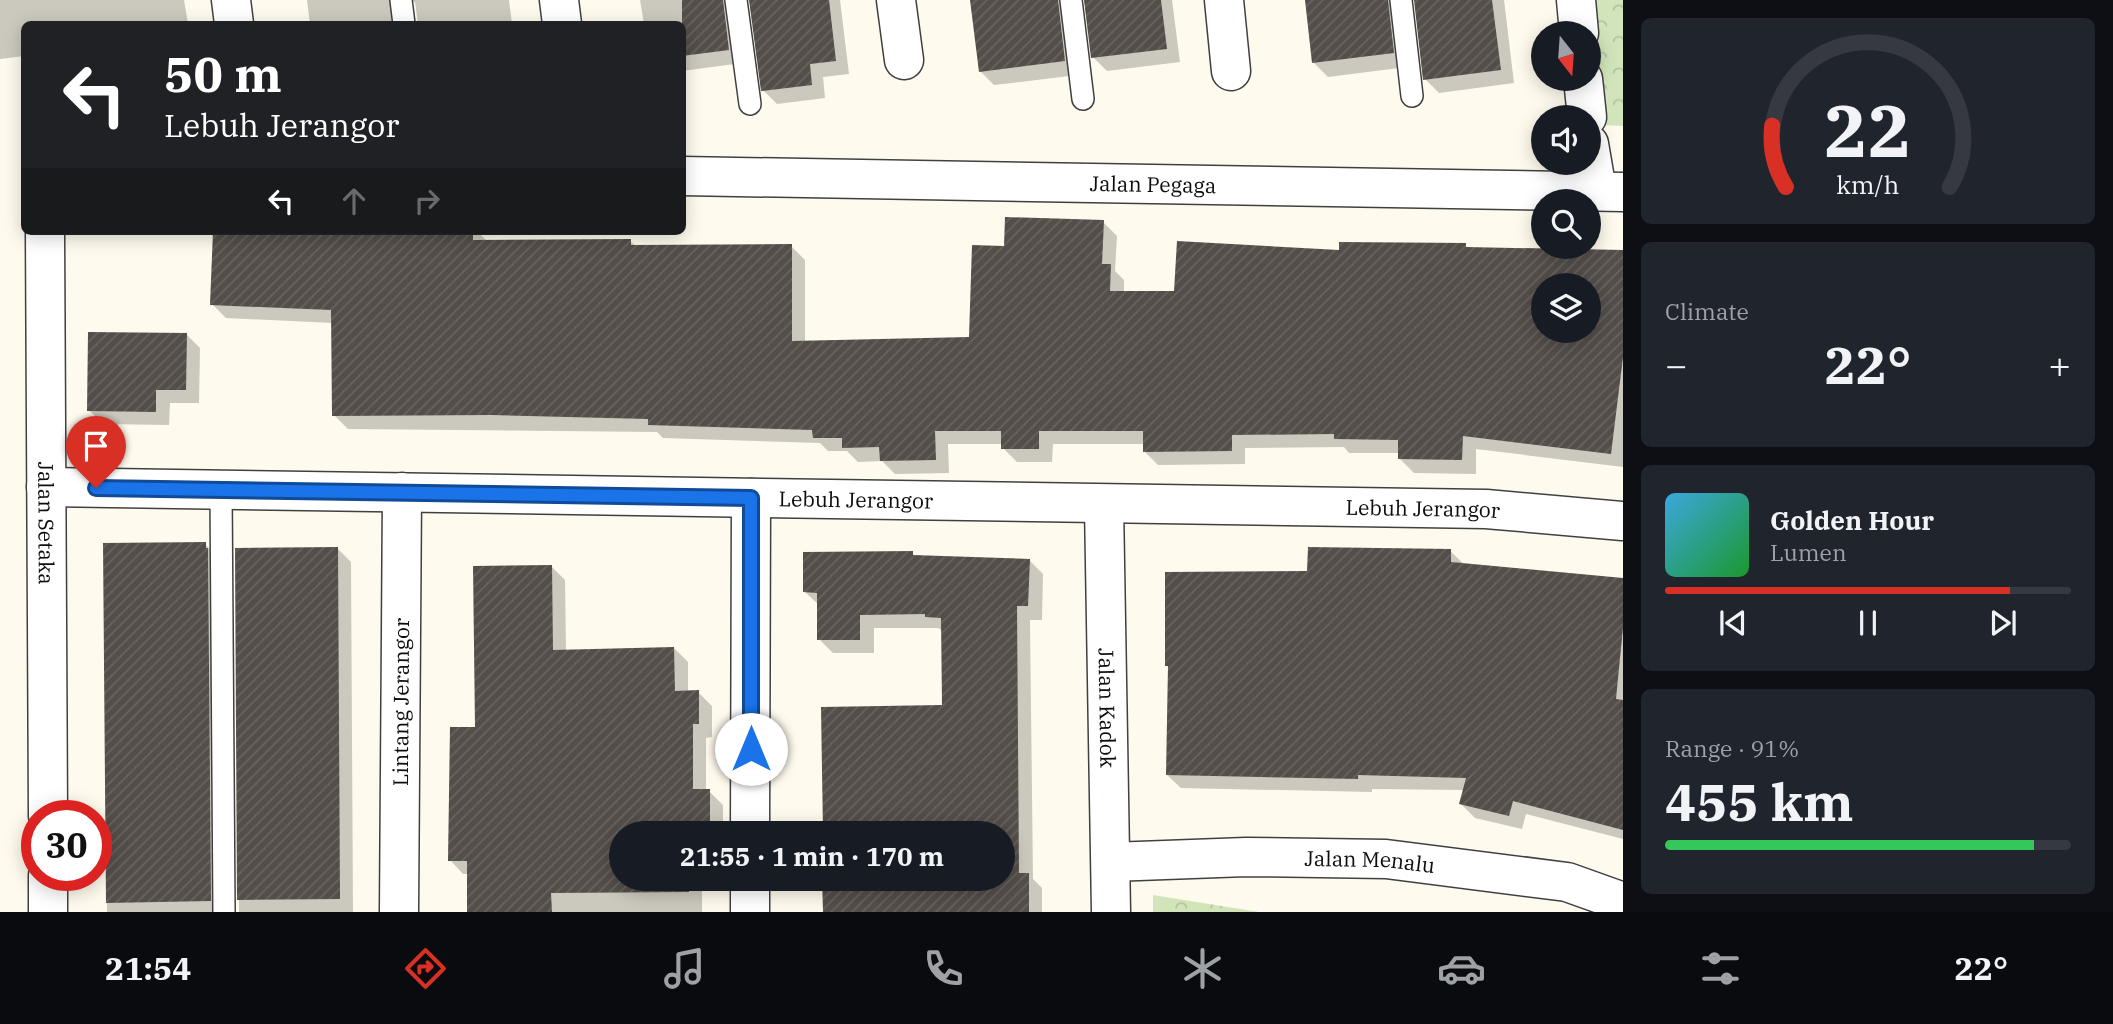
<!DOCTYPE html>
<html lang="en">
<head>
<meta charset="utf-8">
<style>
	:root { --surface:#171b24; --page:#20242c; --text:#f1f3f6; --muted:#9ea1a6; --line:#363941; --accent:#d93025 }
	body { margin:0; font-family:"IBM Plex Serif",serif; background:var(--page); color:var(--text); height:100vh; display:flex; flex-direction:column; font-size:26px; white-space:nowrap }
	* { box-sizing:border-box; margin:0 }
	p { font-size:23px; color:var(--muted) }
	.icon { flex:none; width:38px; height:38px; fill:none; stroke:currentColor; stroke-width:2; stroke-linecap:round; stroke-linejoin:round }
	.map { position:relative; flex:1; overflow:hidden }
	.sheet { display:flex; flex-direction:column; gap:18px; padding:18px; background:#0d0f14; width:490px }
	.sheet>* { flex:none }
	.hud { position:absolute; left:21px; top:21px; width:665px; height:214px; border-radius:10px; box-shadow:0 4px 18px #0003; background:#202124; color:#fff; overflow:hidden }
	.needle { width:46px; rotate:163deg }
	.tools { position:absolute; left:1531px; top:21px; display:grid; gap:14px }
	.tools a { display:grid; place-items:center; width:70px; height:70px; border-radius:50%; background:var(--surface); box-shadow:0 4px 18px #0003; font-size:35px }
	.speed { position:absolute; left:21px; top:800px; display:flex; gap:14px; font-size:35px; font-weight:700; text-align:center }
	.speed>* { display:grid; place-content:center; width:91px; height:91px; border-radius:50%; background:var(--surface); box-shadow:0 4px 18px #0003; line-height:1 }
	.speed .limit { border:10px solid #d22; background:#fff; color:#111 }
	.pin { position:absolute; display:grid; place-items:center; width:60px; height:60px; color:#fff; margin:-72px -30px; border-radius:50% 50% 50% 0; rotate:-45deg; box-shadow:0 0 7px #0007 }
	.pin .icon { rotate:45deg }
	.me { position:absolute; width:77px; margin:-38px; rotate:0deg; stroke-linejoin:round; filter:drop-shadow(0 0 5px #0008) }
	.turn { display:flex; align-items:center; gap:24px; height:147px; padding:0 28px; font-size:32px }
	.turn .icon { width:91px; height:91px; stroke-width:2.5 }
	.turn b { display:block; font-size:49px; line-height:60px }
	.lanes { display:flex; align-items:center; height:66px; padding:0 28px; background:#0003; justify-content:center; gap:35px; direction:ltr }
	.lanes .off { opacity:.35 }
	.big { font-size:52px; font-weight:800; line-height:1.1 }
	.sheet .widget { flex:1; display:flex; flex-direction:column; justify-content:center; gap:10px; min-width:0; padding:0 24px; border-radius:10px; background:var(--page) }
	.sheet .dial { align-items:center; gap:0 }
	.dial svg { height:182px; overflow:visible; fill:none; stroke:var(--line); stroke-width:7; stroke-linecap:round; text-anchor:middle }
	.dial text { fill:var(--text); stroke:none }
	.song { display:flex; align-items:center; gap:21px }
	.cover { width:84px; height:84px; border-radius:10px; background:linear-gradient(135deg,hsl(200 70% 55%),hsl(130 70% 35%)) }
	.played { height:7px; border-radius:4px; background:linear-gradient(90deg,var(--accent) 85%,var(--line) 85%) }
	.keys { display:flex; justify-content:space-around; direction:ltr }
	.heat { display:flex; justify-content:space-between; align-items:center; font-size:38px; direction:ltr }
	.charge { height:10px; border-radius:5px; background:linear-gradient(90deg,#34c759 91%,var(--line) 0) }
	.trip { position:absolute; left:609px; top:821px; width:406px; height:70px; border-radius:35px; background:var(--surface); box-shadow:0 4px 18px #0003; font-weight:800; line-height:70px; text-align:center }
	.menu { display:flex; height:112px; justify-content:space-around; align-items:center; background:#090b0e; color:var(--muted) }
	.menu .icon { width:49px; height:49px }
	.menu .current { color:var(--accent) }
	.menu b { font-size:32px; color:var(--text) }
	main { display:flex; flex:1; min-height:0 }
	.map>svg:first-child { display:block }
	.park { fill:url(#park-crowns) }
	.shadow { fill:#0003; fill-rule:evenodd }
	.building { fill:url(#building-hatch); fill-rule:evenodd }
	.lines { fill:none; stroke-linecap:round; stroke-linejoin:round }
	.lane-casing { stroke:#404040; stroke-width:24 }
	.street-casing { stroke:#404040; stroke-width:41 }
	.lane { stroke:#fff; stroke-width:21 }
	.street { stroke:#fff; stroke-width:38 }
	.route-casing { stroke:#114b97; stroke-width:18 }
	.route { stroke:#1a73e8; stroke-width:12 }
	.labels { text-anchor:middle; dominant-baseline:central; stroke-width:7; stroke-linejoin:round; paint-order:stroke }
	.street-label { font-size:21px; fill:#0d0d0d; stroke:#fff }
</style>
</head>
<body>
<main>
<div class="map">
<svg width="1623" height="912" viewBox="0 0 1623 912">
	<defs>
		<pattern id="park-crowns" width="20" height="18" patternUnits="userSpaceOnUse" patternTransform="scale(1.75)"><rect width="20" height="18" fill="#d2e5ba"/><path d="M2 6a3 3 0 1 1 6 0M12 15a3 3 0 1 1 6 0" fill="none" stroke="#b3c39f"/></pattern>
		<pattern id="building-hatch" width="6" height="6" patternUnits="userSpaceOnUse" patternTransform="scale(1.75)"><rect width="6" height="6" fill="#544e4a"/><path d="M-1 1l2-2M0 6l6-6M5 7l2-2" fill="none" stroke="#686360"/></pattern>
	</defs>
	<rect width="100%" height="100%" fill="#fefaed"/>
	<path class="park" d="M1590,0H1623V126L1602,125Z
		M1153,895L1259,912H1153Z"/>
	<path class="shadow" d="M0,0H184L188,24H24V56L0,59Z
		M307,0H509L512,24H418L415,2L407,3L403,24H310Z
		M640,0H750L741,4L742,63L682,71V24H644Z
		M751,0H840L849,74L823,77L825,98L777,104L763,90Z
		M972,0H1172L1180,62L1107,71L1093,57L1086,1L1083,0L1073,8L1078,75L994,85L980,71Z
		M1306,0H1415L1406,4L1407,67L1328,77L1314,63Z
		M1416,0H1504L1514,83L1439,93L1425,79Z
		M1103,222L1117,236L1115,271L1124,280V293H1175L1341,252L1465,245L1469,249L1623,252V467L1476,449V474L1414,473L1400,459V453H1349L1344,447L1245,448V464L1158,465L1144,451V444H1053L1052,462H1017L1003,448V444H948L949,473L895,474L882,461L858,462L847,451H828L820,443L663,438L657,432L348,429L334,415L333,323L226,318L212,304L215,231H477L486,240L630,241L637,247L791,246L805,260V343L970,339L1005,248ZM1544,285H1589V331H1544Z
		M186,334L200,348L199,403H170L169,425L103,424L89,410Z
		M205,544L219,558L224,912H107L106,668Z
		M337,548L351,562L353,912H239L236,550Z
		M1450,551L1465,565L1623,579V839L1526,814L1522,829L1475,818L1461,804L1464,790L1372,789V792L1181,788L1167,775L1170,669L1166,665L1309,573Z
		M912,553L916,557L1029,560L1043,574L1042,620H1030L1033,879L1042,888V912H824L1003,878V833H825L944,707L943,631L938,628H874V653H833L819,639V605L805,592Z
		M551,566L565,580L566,652L674,648L688,662V692H698L712,706V737L706,738V791H709L723,805V833H621V878H702V912H469V874H463L450,860L477,729Z"/>
	<path class="building" d="M682,0H723L729,50L682,56Z
		M749,0H829L836,61L810,64L812,85L761,91Z
		M970,0H1058L1065,61L979,72Z
		M1084,0H1161L1167,49L1091,58Z
		M1305,0H1388L1394,53L1312,63Z
		M1414,0H1492L1501,70L1423,80Z
		M1005,217L1104,220L1102,264H1111L1110,291H1174L1177,241L1339,250V242L1466,243V247L1623,250V357L1611,454L1463,436L1462,460L1398,459V440L1334,439V434L1232,435V451L1143,452V431H1039V449H1001V431H935L936,460L880,461L879,447L842,448V438H813L812,430L648,425V419L492,415L332,416L331,310L210,305L213,231H473V240L631,239V245L792,244V341L969,337L972,245L1004,246ZM1544,285H1589V331H1544Z
		M88,332L187,333L186,390H156V412L87,411Z
		M206,542V548H208L211,901L106,903L103,543Z
		M338,547L340,899L237,900L235,548Z
		M1308,547L1451,549V562L1623,578V627L1616,699L1623,700V830L1513,801L1509,816L1459,804L1466,778L1358,775V779L1166,775L1168,666H1165V572L1307,571Z
		M913,551V555L1030,559L1028,606H1017L1019,873H1029V912H823L822,878H1003V833H823L821,707L942,705L941,618L925,617V614L860,615V640H817V593L803,592V552Z
		M552,565L553,650L674,647L675,691L699,690V724H693V789H710V824L688,825V833H621V878H689V892L551,893L552,912H467V861H448L450,727H475L473,566Z"/>
	<g class="lines">
		<defs>
			<path id="lane" d="M401,0L404,24
				M736,0L750,104
				M1071,0L1083,99
				M1401,0L1412,96
				M221,490L224,912"/>
			<g id="street">
				<path d="M231,0L234,24"/>
				<path d="M559,0L562,24"/>
				<path d="M896,0L904,60"/>
				<path d="M1224,0L1231,71"/>
				<path d="M1576,0L1579,33"/>
				<path d="M1583,79L1587,117"/>
				<path d="M1589,144L1597,191"/>
				<path id="s1" d="M682,176L1623,192"/>
				<path id="s2" d="M45,231L48,816"/>
				<path id="s3" d="M46,487L1486,509L1623,521"/>
				<path id="s4" d="M1104,505L1111,912"/>
				<path d="M750,833L751,498"/>
				<path id="s5" d="M1111,862L1246,857L1386,859L1567,882L1623,902"/>
				<path d="M48,875V912"/>
				<path id="s6" d="M399,912L402,492"/>
				<path d="M750,912V878"/>
			</g>
		</defs>
		<use href="#lane" class="lane-casing"/>
		<use href="#street" class="street-casing"/>
		<use href="#lane" class="lane"/>
		<use href="#street" class="street"/>
	</g>
	<g class="lines">
		<defs>
			<path id="route" d="M96,488L751,498V749"/>
		</defs>
		<use href="#route" class="route-casing"/>
		<use href="#route" class="route"/>
	</g>
	<g class="labels">
		<g class="street-label">
			<text stroke="none"><textPath href="#s1" startOffset="471">Jalan Pegaga</textPath></text>
			<text stroke="none"><textPath href="#s3" startOffset="810">Lebuh Jerangor</textPath></text>
			<text stroke="none"><textPath href="#s3" startOffset="1377">Lebuh Jerangor</textPath></text>
			<text stroke="none"><textPath href="#s2" startOffset="292">Jalan Setaka</textPath></text>
			<text stroke="none"><textPath href="#s6" startOffset="210">Lintang Jerangor</textPath></text>
			<text stroke="none"><textPath href="#s4" startOffset="203">Jalan Kadok</textPath></text>
			<text stroke="none"><textPath href="#s5" startOffset="259">Jalan Menalu</textPath></text>
		</g>
	</g>
</svg>
<div class="tools">
<a><svg class="needle" viewBox="-14 -14 28 28"><path d="M0-13l5 13h-10z" fill="#e53935"/><path d="M0 13l5-13h-10z" fill="#9ea1a6"/></svg></a>
<a><svg class="icon" aria-label="sound" viewBox="0 0 24 24"><path d="M4 9h4l5-4v14l-5-4H4zM17 9q2 3 0 6"/></svg></a>
<a><svg class="icon" aria-label="search" viewBox="0 0 24 24"><circle cx="10" cy="10" r="6"/><path d="M15 15l6 6"/></svg></a>
<a><svg class="icon" aria-label="layers" viewBox="0 0 24 24"><path d="M12 4l9 5-9 5-9-5zM3 14l9 5 9-5"/></svg></a>
</div>
<div class="speed"><div class="limit">30</div></div>
<div class="pin" style="left:96px;top:488px;background:#d93025"><svg class="icon" aria-label="arrive" viewBox="0 0 24 24"><path d="M6 21V4h12l-3 4 3 4H6"/></svg></div>
<svg class="me" style="left:751px;top:749px" viewBox="-20 -20 40 40"><circle r="19" fill="#fff"/><path d="M0-13L10 11 0 6-10 11z" fill="#1a73e8"/></svg>
<div class="trip">21:55 · 1 min · 170 m</div>
<div class="hud">
<div class="turn"><svg class="icon" aria-label="left" viewBox="0 0 24 24"><path d="M17 20v-9H6M10 6l-5 5 5 5"/></svg><div><b>50 m</b>Lebuh Jerangor</div></div>
<div class="lanes"><svg class="icon" aria-label="left" viewBox="0 0 24 24"><path d="M17 20v-9H6M10 6l-5 5 5 5"/></svg><svg class="icon off" aria-label="ahead" viewBox="0 0 24 24"><path d="M12 20V5M6 11l6-6 6 6"/></svg><svg class="icon off" aria-label="right" viewBox="0 0 24 24"><path d="M7 20v-9h11M14 6l5 5-5 5"/></svg></div>
</div>
</div>
<section class="sheet">
<div class="widget dial"><svg viewBox="0 0 100 80">
<path d="M14 69A42 42 0 1 1 86 69"/>
<path d="M14 69A42 42 0 0 1 8 42" stroke="#d93025"/>
<text x="50" y="56" font-size="32" font-weight="700">22</text>
<text x="50" y="72" font-size="11">km/h</text>
</svg></div>
<div class="widget"><p>Climate</p>
<div class="heat"><a>−</a><b class="big">22°</b><a>+</a></div>
</div>
<div class="widget">
<div class="song"><i class="cover"></i><div><b>Golden Hour</b><p>Lumen</p></div></div>
<div class="played"></div>
<div class="keys"><svg class="icon" aria-label="previous" viewBox="0 0 24 24"><path d="M18 5L8 12l10 7zM5 5v14"/></svg><svg class="icon" aria-label="pause" viewBox="0 0 24 24"><path d="M8 5v14M16 5v14"/></svg><svg class="icon" aria-label="next" viewBox="0 0 24 24"><path d="M6 5l10 7-10 7zM19 5v14"/></svg></div>
</div>
<div class="widget"><p>Range · 91%</p><b class="big">455 km</b><div class="charge"></div></div>
</section>
</main>
<nav class="menu">
<b>21:54</b>
<svg class="icon current" aria-label="directions" viewBox="0 0 24 24"><path d="M12 3l9 9-9 9-9-9zM9 14v-3h6M13 9l2 2-2 2"/></svg>
<svg class="icon" aria-label="music" viewBox="0 0 24 24"><path d="M9 18V5l10-2v13"/><circle cx="6" cy="18" r="3"/><circle cx="16" cy="16" r="3"/></svg>
<svg class="icon" aria-label="phone" viewBox="0 0 24 24"><path d="M5 4h4l2 5-3 2q2 4 5 5l2-3 5 2v4C11 20 4 13 5 4z"/></svg>
<svg class="icon" aria-label="climate" viewBox="0 0 24 24"><path d="M12 3v18M4 7l16 10M4 17L20 7"/></svg>
<svg class="icon" aria-label="car" viewBox="0 0 24 24"><path d="M5 17H2v-5l4-1 3-4h7l3 4 3 1v5h-3M9 17h6M6 11h13"/><circle cx="7" cy="17" r="2"/><circle cx="17" cy="17" r="2"/></svg>
<svg class="icon" aria-label="filters" viewBox="0 0 24 24"><path d="M4 7h16M4 17h16"/><circle cx="9" cy="7" r="2"/><circle cx="15" cy="17" r="2"/></svg>
<b>22°</b>
</nav>
</body>
</html>
